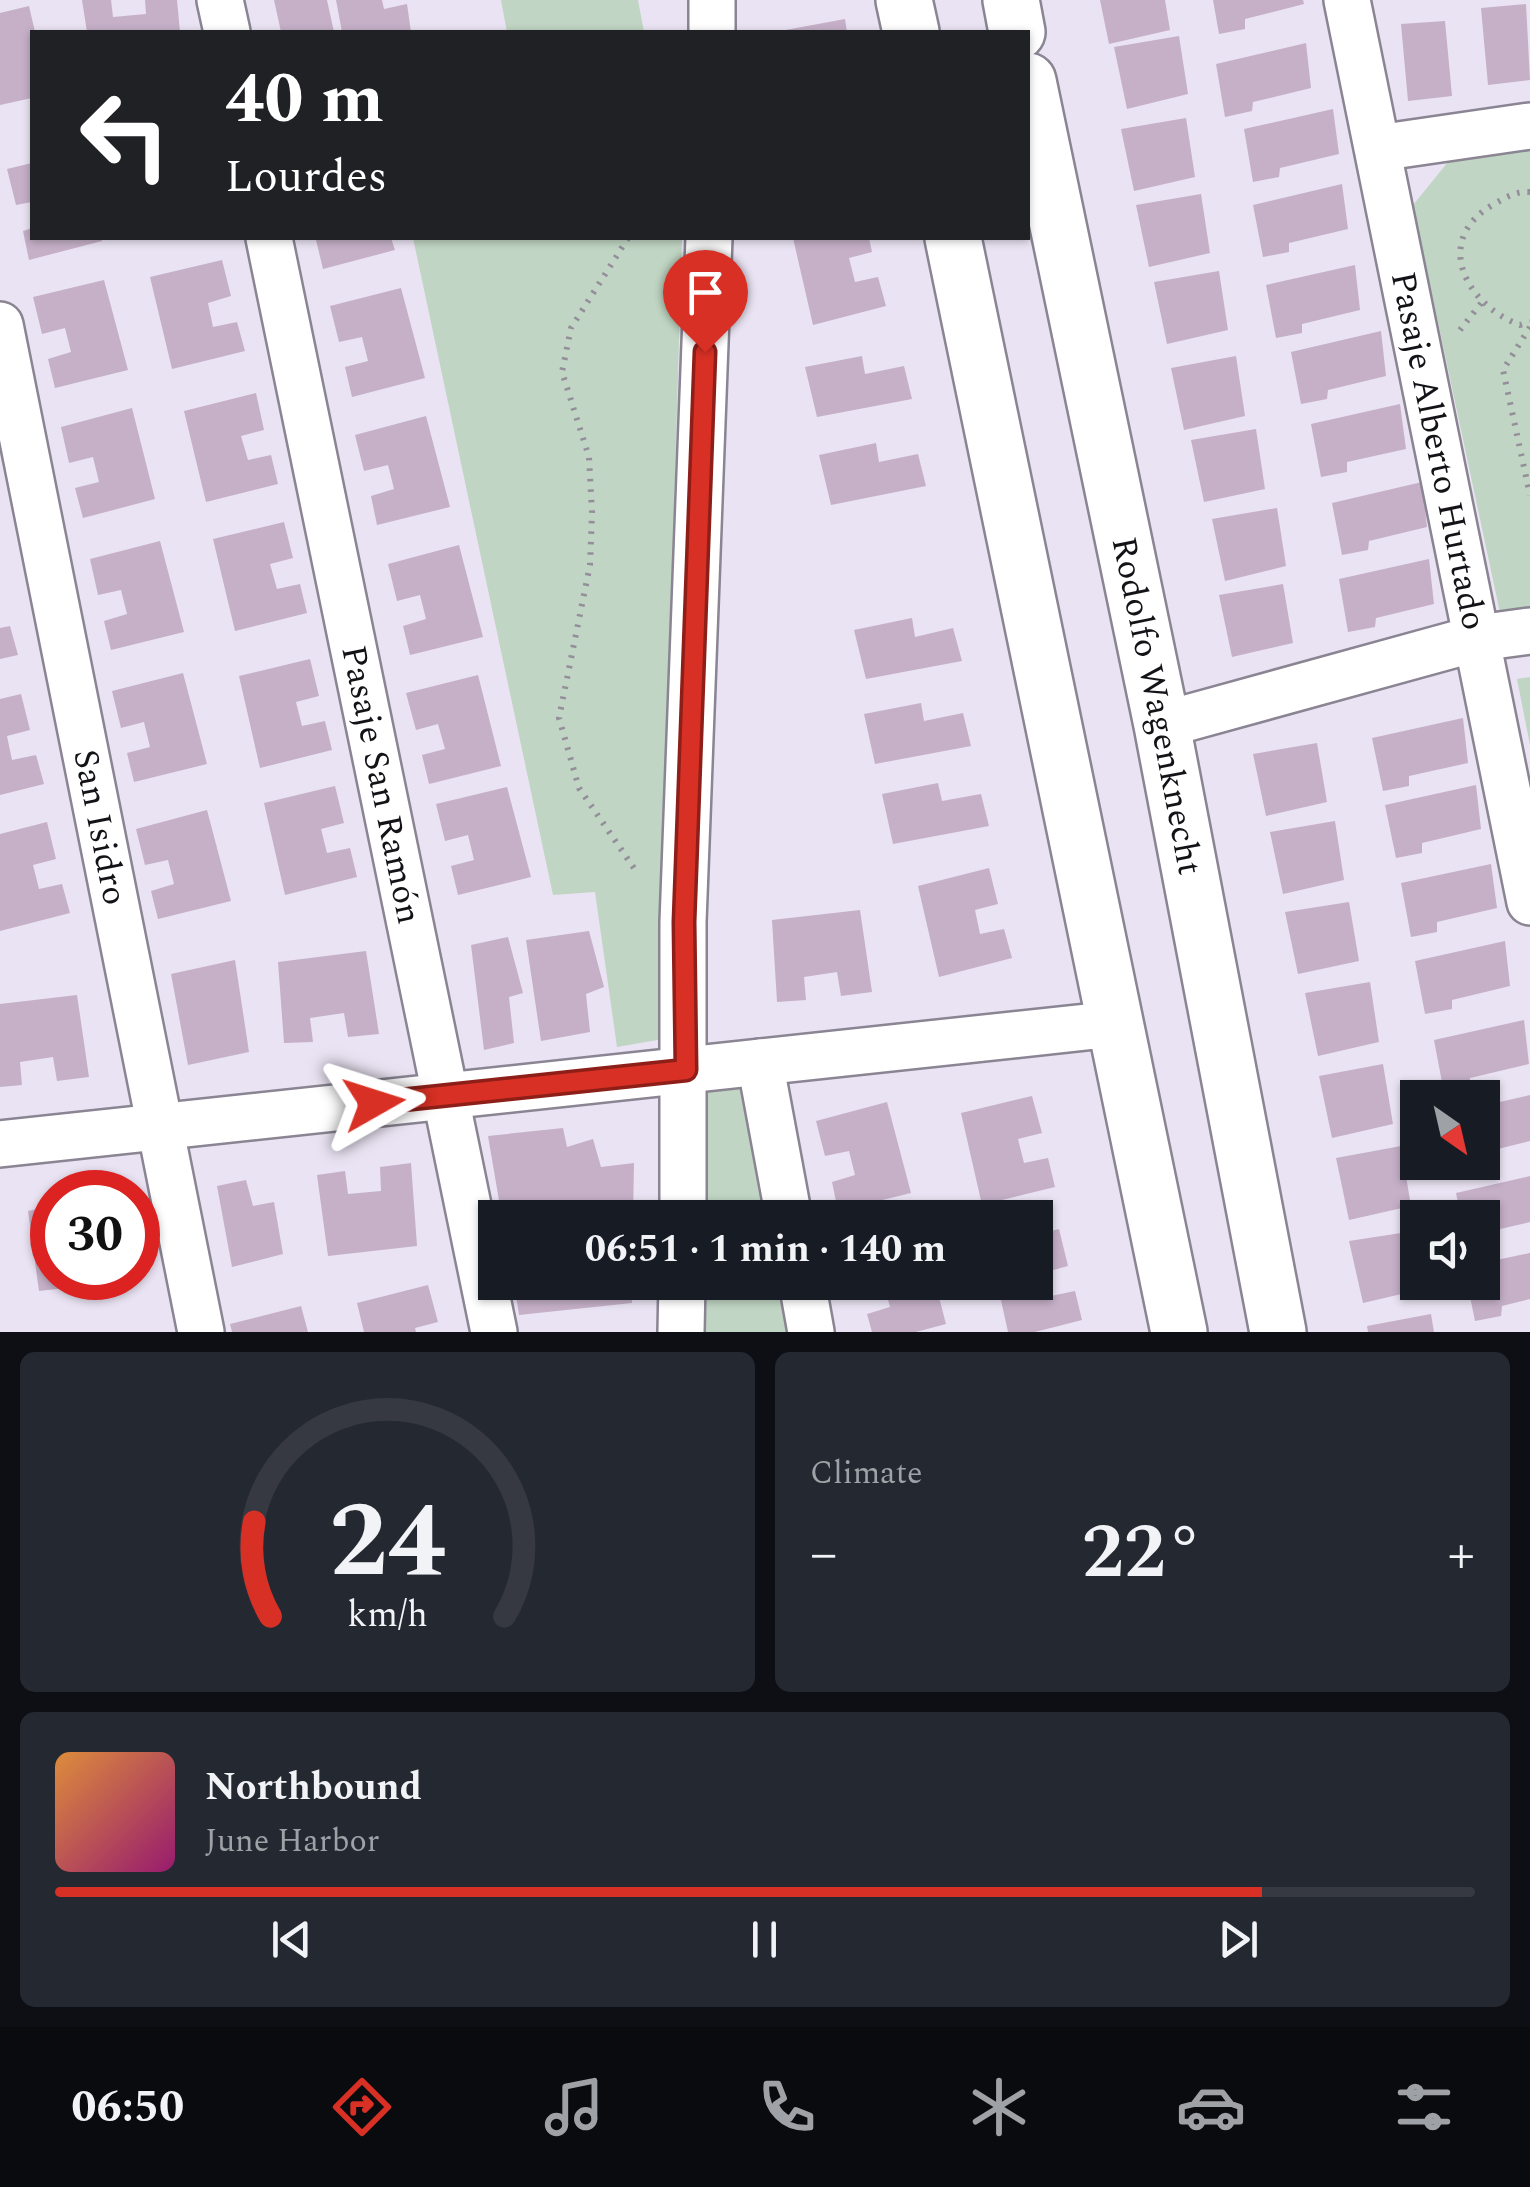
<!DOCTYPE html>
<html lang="en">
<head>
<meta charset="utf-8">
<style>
	:root { --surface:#171b24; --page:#242831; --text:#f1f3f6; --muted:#9ea1a6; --line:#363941; --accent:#d93025 }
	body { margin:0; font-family:Spectral,serif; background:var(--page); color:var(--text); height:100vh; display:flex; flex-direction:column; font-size:38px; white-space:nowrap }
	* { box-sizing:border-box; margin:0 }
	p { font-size:32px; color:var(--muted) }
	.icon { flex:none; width:55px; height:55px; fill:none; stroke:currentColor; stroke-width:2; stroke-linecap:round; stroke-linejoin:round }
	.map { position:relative; height:1332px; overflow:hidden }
	.details { display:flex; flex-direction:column; gap:20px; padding:20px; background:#0d0f14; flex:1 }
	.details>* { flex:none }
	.hud { position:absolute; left:30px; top:30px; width:1000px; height:210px; border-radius:0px; box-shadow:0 2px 8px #0004; background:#202124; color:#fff; overflow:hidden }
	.needle { width:65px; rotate:146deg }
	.tools { position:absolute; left:1400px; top:1080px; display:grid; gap:20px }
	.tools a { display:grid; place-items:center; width:100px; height:100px; border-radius:0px; background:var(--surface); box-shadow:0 2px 8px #0004; font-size:50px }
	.speed { position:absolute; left:30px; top:1170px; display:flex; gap:20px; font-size:50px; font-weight:700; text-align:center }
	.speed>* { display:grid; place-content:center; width:130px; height:130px; border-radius:50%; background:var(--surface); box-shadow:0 2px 8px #0004; line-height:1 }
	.speed .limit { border:15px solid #d22; background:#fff; color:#111 }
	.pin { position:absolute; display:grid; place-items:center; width:85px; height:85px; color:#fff; margin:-102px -42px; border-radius:50% 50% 50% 0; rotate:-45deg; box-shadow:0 0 10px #0007 }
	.pin .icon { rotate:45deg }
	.me { position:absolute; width:110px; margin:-55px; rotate:84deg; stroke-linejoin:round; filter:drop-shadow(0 0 8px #0008) }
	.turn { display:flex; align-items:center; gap:35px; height:210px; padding:0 30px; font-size:45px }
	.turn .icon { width:130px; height:130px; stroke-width:2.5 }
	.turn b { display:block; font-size:70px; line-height:85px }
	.big { font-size:75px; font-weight:700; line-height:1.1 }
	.details .widget { flex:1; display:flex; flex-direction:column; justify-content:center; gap:15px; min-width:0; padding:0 35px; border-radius:15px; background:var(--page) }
	.details .dial { align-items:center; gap:0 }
	.dial svg { height:260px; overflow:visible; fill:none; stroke:var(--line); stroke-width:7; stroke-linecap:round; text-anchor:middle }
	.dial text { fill:var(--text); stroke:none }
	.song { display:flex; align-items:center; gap:30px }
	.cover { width:120px; height:120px; border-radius:15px; background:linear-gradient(135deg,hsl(30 70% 55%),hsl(320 70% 35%)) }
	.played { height:10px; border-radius:5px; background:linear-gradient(90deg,var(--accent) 85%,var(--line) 85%) }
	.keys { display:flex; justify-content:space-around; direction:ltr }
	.heat { display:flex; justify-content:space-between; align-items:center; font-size:55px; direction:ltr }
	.details .tiles { flex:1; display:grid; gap:20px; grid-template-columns:1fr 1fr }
	.widget:last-child { grid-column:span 2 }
	.trip { position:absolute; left:478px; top:1200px; width:575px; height:100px; border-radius:0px; background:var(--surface); box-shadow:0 2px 8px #0004; font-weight:700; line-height:100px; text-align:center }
	.dock { display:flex; height:160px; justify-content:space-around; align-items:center; background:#090b0e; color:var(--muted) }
	.dock .icon { width:70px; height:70px }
	.dock .current { color:var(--accent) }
	.dock b { font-size:45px; color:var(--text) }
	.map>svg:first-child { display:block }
	.green { fill:#c0d5c3 }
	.building { fill:#c5b0c8 }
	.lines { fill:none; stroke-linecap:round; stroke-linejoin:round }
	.minor-casing { stroke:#8a8493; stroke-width:50 }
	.tertiary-casing { stroke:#8a8493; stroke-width:60 }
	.path { stroke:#938e9a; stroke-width:6; stroke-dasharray:2.5 8; stroke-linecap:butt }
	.minor { stroke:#fff; stroke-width:45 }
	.tertiary { stroke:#fff; stroke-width:55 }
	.route-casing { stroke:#8d1f18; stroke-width:25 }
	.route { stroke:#d93025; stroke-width:18 }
	.labels { text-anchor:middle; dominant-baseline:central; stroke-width:10; stroke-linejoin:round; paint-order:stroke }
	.street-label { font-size:35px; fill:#141217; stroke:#f6f1fe }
</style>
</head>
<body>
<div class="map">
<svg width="1530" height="1332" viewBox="0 0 1530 1332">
	<rect width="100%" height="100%" fill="#eae3f3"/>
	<path class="green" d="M501,0H638L644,32H507Z
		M1530,151V618L1502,622L1413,205L1448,162Z
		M413,238H682L662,923L663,1039L617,1047L595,892L553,895Z
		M1530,677V745L1517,679Z
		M744,1075L771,1217L701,1218L703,1076Z
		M701,1283H783L793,1332H700Z"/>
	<path class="building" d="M82,0H111L113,17L146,14L145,0H177L180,32H87Z
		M274,0H327L334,32H281Z
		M336,0H382L384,9L407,4L411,32H342Z
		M1100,0H1165L1170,30L1109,44Z
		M1213,0H1303L1304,4L1245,19V29L1219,34Z
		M1526,4L1530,80L1488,85L1481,8Z
		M29,6L35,32L32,98L0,105V13Z
		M845,19L847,32H781L780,31Z
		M1445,21L1452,96L1408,101L1401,24Z
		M1179,36L1188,94L1127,109L1114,47Z
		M1306,43L1311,88L1253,102L1252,111L1225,117L1216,64Z
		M1333,109L1339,154L1280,168L1279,177L1253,182L1244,129Z
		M1186,118L1195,177L1134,191L1121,129Z
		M32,163V202L16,205L7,169Z
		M1342,184L1348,229L1289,243V252L1263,257L1253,205Z
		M1201,194L1210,253L1149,267L1136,205Z
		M32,228V238H101L102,241L29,260L23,231Z
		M323,238H391L395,250L323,269L316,240Z
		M793,238H869L872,252L849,258L855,282L878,277L886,306L813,325Z
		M222,260L231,296L208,303L213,327L237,322L245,351L172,369L150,277Z
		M1355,265L1360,310L1302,324V333L1276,338L1266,285Z
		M1219,271L1228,330L1167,344L1154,282Z
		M104,280L128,370L55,388L48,359L71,352L65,328L42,334L33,297Z
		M401,288L425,378L352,397L345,367L368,361L362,337L339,342L330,306Z
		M1381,331L1386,376L1328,390L1327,399L1301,404L1291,352Z
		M862,356L865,374L904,366L912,399L817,417L805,367Z
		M1236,356L1245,416L1184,430L1171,368Z
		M256,393L264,430L241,436L248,460L271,455L278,484L206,502L184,411Z
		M1400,404L1406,449L1347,462V472L1321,477L1311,424Z
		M132,408L155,499L83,518L75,488L99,482L93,457L69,463L61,427Z
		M426,416L450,507L377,525L371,496L394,489L388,465L364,471L355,435Z
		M1256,429L1265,489L1204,502L1191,440Z
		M876,443L879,462L918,454L926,486L831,505L819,455Z
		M1422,482L1427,527L1369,541L1368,550L1342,555L1332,503Z
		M1277,508L1286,566L1225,581L1212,519Z
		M284,522L293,558L270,564L277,589L300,584L307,613L235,631L213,539Z
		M160,541L184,632L111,650L104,621L127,614L121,590L98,595L90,559Z
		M459,545L483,637L410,655L403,626L426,619L420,595L397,601L388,564Z
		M1429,559L1434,604L1376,618L1375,627L1348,632L1339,579Z
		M1283,584L1293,643L1232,657L1219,595Z
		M912,618L915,637L953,628L962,661L866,679L854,630Z
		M10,626L18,655L0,659V628Z
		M310,659L319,696L296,702L302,726L325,721L332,750L260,768L239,676Z
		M183,673L207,764L134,782L127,753L150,747L144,722L121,728L112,691Z
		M478,675L501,766L429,784L422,755L445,749L438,724L416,730L406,693Z
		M21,694L30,730L7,736L12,760L36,755L44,784L0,795V699Z
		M921,703L924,721L963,713L971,746L875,764L864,714Z
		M1463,718L1468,763L1409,776V786L1383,791L1372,738Z
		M1317,743L1327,802L1266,816L1253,754Z
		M938,783L942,801L981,794L989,826L893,844L882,794Z
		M1476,785L1481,829L1422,843V853L1396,858L1385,805Z
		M335,786L344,823L321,829L327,853L350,848L357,877L285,895L264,803Z
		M507,787L531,877L458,895L451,866L474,860L468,835L445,841L436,804Z
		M207,810L231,901L158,919L151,891L174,884L168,860L145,865L136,829Z
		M1335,821L1344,880L1283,894L1270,832Z
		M47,822L56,859L33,865L39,889L62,884L70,913L0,931V834Z
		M1491,864L1497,908L1437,922V932L1411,937L1401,883Z
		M989,868L998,904L975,910L980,934L1004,929L1012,958L939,977L918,886Z
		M1349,902L1359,961L1298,974L1285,912Z
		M860,910L872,992L841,996L837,972L804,977L806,1000L777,1002L772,920Z
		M589,931L604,987L586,994L590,1032L541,1041L526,940Z
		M508,937L523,993L509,997L514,1043L484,1050L471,945Z
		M1505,941L1510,986L1452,1000V1009L1425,1014L1415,961Z
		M366,951L379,1034L348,1037L344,1013L310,1018L313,1042L284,1043L278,962Z
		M235,960L249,1052L188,1065L171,974Z
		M1370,982L1379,1042L1318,1056L1305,993Z
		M77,995L89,1077L57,1081L53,1057L20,1062L22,1085L0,1087V1004Z
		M1524,1020L1529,1064L1470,1078V1088L1444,1093L1434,1040Z
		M1383,1064L1393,1124L1332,1138L1319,1076Z
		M1530,1095V1141L1482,1153V1106Z
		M1032,1096L1042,1133L1018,1139L1024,1163L1048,1158L1055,1187L982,1205L961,1113Z
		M887,1102L911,1193L838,1211L832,1182L855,1175L849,1151L825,1156L816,1121Z
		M563,1128L567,1147L593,1139L601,1167L634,1163L633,1218H502L488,1136Z
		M1401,1146L1411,1206L1349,1220L1336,1158Z
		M411,1163L417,1246L328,1256L317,1175L345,1171L348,1194L381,1191L380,1167Z
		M1530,1176V1222L1492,1231L1493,1241L1482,1243V1218H1461L1456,1193Z
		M246,1180L253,1206L274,1202L283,1254L232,1267L217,1186Z
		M52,1206V1278H127V1281L39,1291L28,1211Z
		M1059,1229L1068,1266L1046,1272L1051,1296L1075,1291L1082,1320L1035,1332H1008L997,1282H1035V1235Z
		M1414,1231L1418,1282H1422L1423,1289L1363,1303L1349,1241Z
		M1530,1253V1299L1502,1306L1501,1316L1475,1321L1467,1282H1482V1263Z
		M514,1282H632V1303L519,1315Z
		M883,1282H935L946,1324L916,1332H872L867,1314L890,1307Z
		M428,1285L438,1322L415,1328L416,1332H364L357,1303Z
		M301,1306L308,1332H232L230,1324Z
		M1431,1314L1434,1332H1368L1367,1326Z"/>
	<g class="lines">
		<defs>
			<g id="minor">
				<path d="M220,0L227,32"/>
				<path d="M712,0V32"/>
				<path id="s1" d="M1347,0L1530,902"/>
				<path d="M1378,148L1530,126"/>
				<path id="s2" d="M269,238L494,1332"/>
				<path id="s3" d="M0,325L201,1332"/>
				<path d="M1162,725L1478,638L1530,631"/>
				<path d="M760,1062L789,1218"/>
				<path d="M0,1144L1114,1024"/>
				<path d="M683,1218V922L709,238"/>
				<path d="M802,1282L811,1332"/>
				<path d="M681,1332L682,1282"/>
			</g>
			<g id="tertiary">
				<path d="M904,0L911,32"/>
				<path d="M1011,0L1017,32"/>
				<path id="s4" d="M1028,81L1162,725L1278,1332"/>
				<path d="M953,238L1179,1332"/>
			</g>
		</defs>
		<use href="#minor" class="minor-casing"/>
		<use href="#tertiary" class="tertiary-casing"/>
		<path class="path" d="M1530,192C1516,191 1507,197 1494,204C1431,240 1466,305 1520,325L1530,322
			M628,238L571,328L562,372L589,457L592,512L590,565L559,718L579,788L638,874
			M1530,327L1503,370L1530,495
			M1460,330L1482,302"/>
		<use href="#minor" class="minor"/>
		<use href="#tertiary" class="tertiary"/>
	</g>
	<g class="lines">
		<defs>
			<path id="route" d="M374,1103L686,1070L684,922L705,352"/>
		</defs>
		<use href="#route" class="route-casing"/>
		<use href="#route" class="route"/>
	</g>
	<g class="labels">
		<g class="street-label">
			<text stroke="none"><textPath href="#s1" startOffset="460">Pasaje Alberto Hurtado</textPath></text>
			<text stroke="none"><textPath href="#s4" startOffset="638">Rodolfo Wagenknecht</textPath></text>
			<text stroke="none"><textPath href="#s2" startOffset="558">Pasaje San Ramón</textPath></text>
			<text stroke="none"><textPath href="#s3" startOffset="512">San Isidro</textPath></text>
		</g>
	</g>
</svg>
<div class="tools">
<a><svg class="needle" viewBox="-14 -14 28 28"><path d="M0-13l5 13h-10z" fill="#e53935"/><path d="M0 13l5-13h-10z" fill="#9ea1a6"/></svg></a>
<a><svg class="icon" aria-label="sound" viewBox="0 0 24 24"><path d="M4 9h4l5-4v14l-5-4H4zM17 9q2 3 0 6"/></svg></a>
</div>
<div class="speed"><div class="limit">30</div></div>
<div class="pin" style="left:705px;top:352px;background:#d93025"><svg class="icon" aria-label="arrive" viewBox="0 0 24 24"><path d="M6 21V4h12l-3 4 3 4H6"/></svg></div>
<svg class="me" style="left:374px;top:1103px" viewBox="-20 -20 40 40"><path d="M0-17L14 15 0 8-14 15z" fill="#d93025" stroke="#fff" stroke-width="4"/></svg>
<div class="trip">06:51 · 1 min · 140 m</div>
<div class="hud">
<div class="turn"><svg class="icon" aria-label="left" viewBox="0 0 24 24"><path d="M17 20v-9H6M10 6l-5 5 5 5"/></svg><div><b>40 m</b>Lourdes</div></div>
</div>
</div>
<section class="details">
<div class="tiles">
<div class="widget dial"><svg viewBox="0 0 100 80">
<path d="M14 69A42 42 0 1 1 86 69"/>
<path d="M14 69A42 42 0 0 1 9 40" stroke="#d93025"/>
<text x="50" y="56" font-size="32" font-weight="700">24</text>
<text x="50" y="72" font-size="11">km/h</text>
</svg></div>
<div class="widget"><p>Climate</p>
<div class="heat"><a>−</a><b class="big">22°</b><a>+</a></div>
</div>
<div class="widget">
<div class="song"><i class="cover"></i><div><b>Northbound</b><p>June Harbor</p></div></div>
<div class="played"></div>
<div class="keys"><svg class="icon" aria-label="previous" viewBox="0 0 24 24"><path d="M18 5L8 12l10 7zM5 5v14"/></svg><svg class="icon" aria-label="pause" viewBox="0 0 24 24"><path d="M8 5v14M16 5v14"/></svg><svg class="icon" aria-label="next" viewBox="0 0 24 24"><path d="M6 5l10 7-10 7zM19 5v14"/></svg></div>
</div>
</div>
</section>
<nav class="dock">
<b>06:50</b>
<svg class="icon current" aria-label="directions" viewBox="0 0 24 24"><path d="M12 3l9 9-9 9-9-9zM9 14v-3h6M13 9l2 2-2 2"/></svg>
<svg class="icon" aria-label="music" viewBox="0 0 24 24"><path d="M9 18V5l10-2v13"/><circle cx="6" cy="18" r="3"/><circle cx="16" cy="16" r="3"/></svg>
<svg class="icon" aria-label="phone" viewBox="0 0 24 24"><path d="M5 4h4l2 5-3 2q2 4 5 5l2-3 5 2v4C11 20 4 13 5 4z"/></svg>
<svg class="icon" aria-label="climate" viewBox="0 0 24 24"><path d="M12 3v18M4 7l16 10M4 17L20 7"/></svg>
<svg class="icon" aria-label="car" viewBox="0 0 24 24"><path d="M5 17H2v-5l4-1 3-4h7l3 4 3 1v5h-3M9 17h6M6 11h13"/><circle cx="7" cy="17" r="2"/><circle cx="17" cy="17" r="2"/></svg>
<svg class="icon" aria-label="filters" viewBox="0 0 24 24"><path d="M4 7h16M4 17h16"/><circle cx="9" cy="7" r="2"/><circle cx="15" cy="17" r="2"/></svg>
</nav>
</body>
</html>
